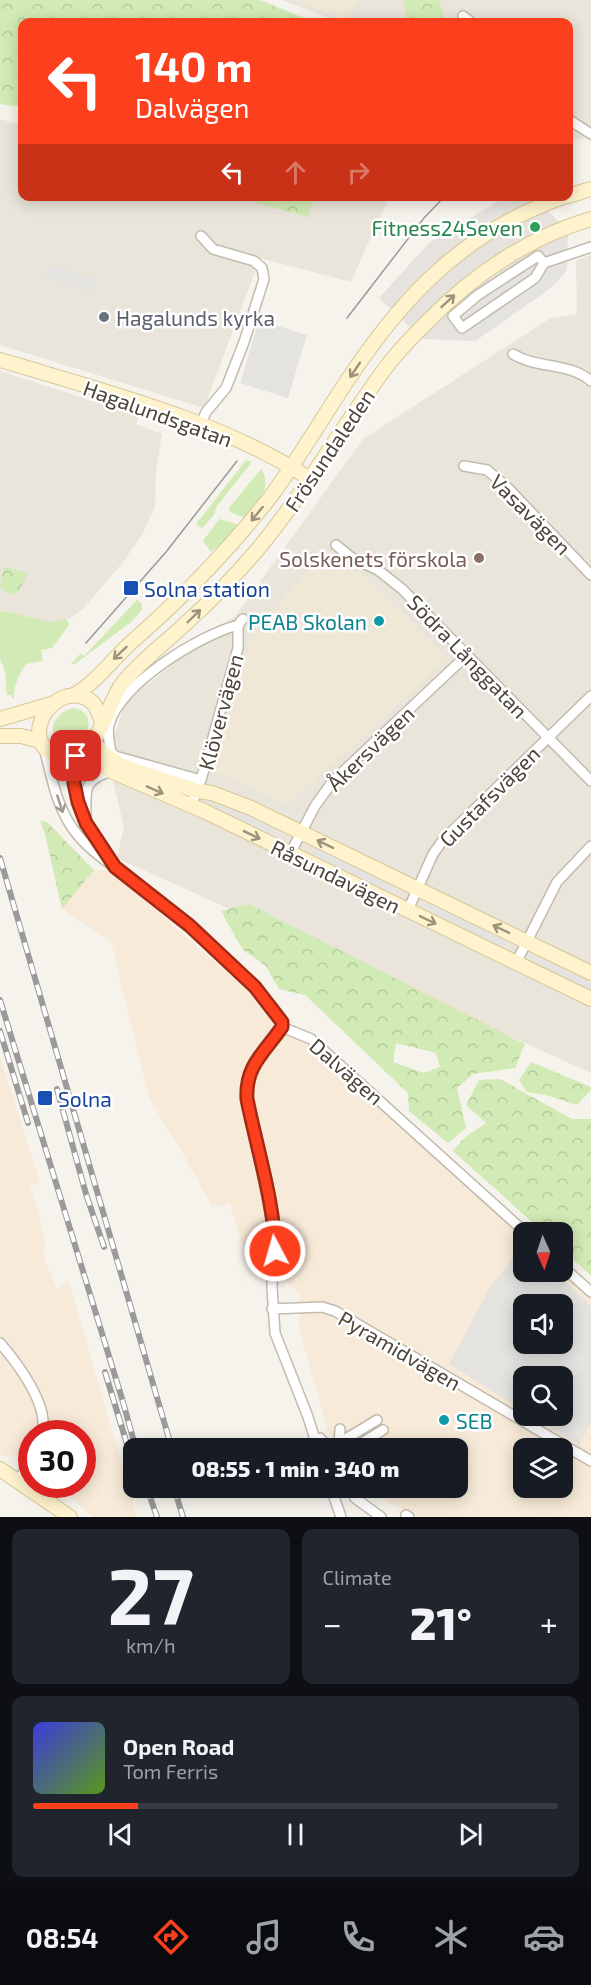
<!DOCTYPE html>
<html lang="en">
<head>
<meta charset="utf-8">
<style>
	:root { --surface:#171b24; --page:#20242c; --text:#f1f3f6; --muted:#9ea1a6; --line:#363941; --accent:#fc3f1d }
	body { margin:0; font-family:"Exo 2",sans-serif; background:var(--page); color:var(--text); height:100vh; display:flex; flex-direction:column; font-size:22px; white-space:nowrap }
	* { box-sizing:border-box; margin:0 }
	p { font-size:20px; color:var(--muted) }
	.icon { flex:none; width:33px; height:33px; fill:none; stroke:currentColor; stroke-width:2; stroke-linecap:round; stroke-linejoin:round }
	.map { position:relative; height:1517px; overflow:hidden }
	.sheet { display:flex; flex-direction:column; gap:12px; padding:12px; background:#0d0f14; flex:1 }
	.sheet>* { flex:none }
	.top-card { position:absolute; left:18px; top:18px; width:555px; height:183px; border-radius:12px; box-shadow:0 3px 15px #0003; background:#fc3f1d; color:#fff; overflow:hidden }
	.needle { width:39px; rotate:177deg }
	.fabs { position:absolute; left:513px; top:1222px; display:grid; gap:12px }
	.fabs a { display:grid; place-items:center; width:60px; height:60px; border-radius:12px; background:var(--surface); box-shadow:0 3px 15px #0003; font-size:30px }
	.speed { position:absolute; left:18px; top:1420px; display:flex; gap:12px; font-size:30px; font-weight:700; text-align:center }
	.speed>* { display:grid; place-content:center; width:78px; height:78px; border-radius:50%; background:var(--surface); box-shadow:0 3px 15px #0003; line-height:1 }
	.speed .limit { border:9px solid #d22; background:#fff; color:#111 }
	.pin { position:absolute; display:grid; place-items:center; width:51px; height:51px; color:#fff; margin:-26px; border-radius:12px; box-shadow:0 3px 9px #0006 }
	.me { position:absolute; width:66px; margin:-33px; rotate:354deg; stroke-linejoin:round; filter:drop-shadow(0 0 4px #0008) }
	.turn { display:flex; align-items:center; gap:21px; height:126px; padding:0 18px; font-size:27px }
	.turn .icon { width:78px; height:78px; stroke-width:2.5 }
	.turn b { display:block; font-size:42px; line-height:51px }
	.lanes { display:flex; align-items:center; height:57px; padding:0 18px; background:#0003; justify-content:center; gap:30px; direction:ltr }
	.lanes .off { opacity:.35 }
	.big { font-size:45px; font-weight:800; line-height:1.1 }
	.sheet .tile { flex:1; display:flex; flex-direction:column; justify-content:center; gap:9px; min-width:0; padding:0 21px; border-radius:12px; background:var(--page) }
	.sheet .dial { align-items:center; gap:0 }
	.dial b { font-size:78px; line-height:1 }
	.song { display:flex; align-items:center; gap:18px }
	.cover { width:72px; height:72px; border-radius:9px; background:linear-gradient(135deg,hsl(240 70% 55%),hsl(90 70% 35%)) }
	.played { height:6px; border-radius:3px; background:linear-gradient(90deg,var(--accent) 20%,var(--line) 20%) }
	.keys { display:flex; justify-content:space-around; direction:ltr }
	.heat { display:flex; justify-content:space-between; align-items:center; font-size:33px; direction:ltr }
	.sheet .tiles { flex:1; display:grid; gap:12px; grid-template-columns:1fr 1fr }
	.tile:last-child { grid-column:span 2 }
	.trip { position:absolute; left:123px; top:1438px; width:345px; height:60px; border-radius:12px; background:var(--surface); box-shadow:0 3px 15px #0003; font-weight:800; line-height:60px; text-align:center }
	.tab-bar { display:flex; height:96px; justify-content:space-around; align-items:center; background:#090b0e; color:var(--muted) }
	.tab-bar .icon { width:42px; height:42px }
	.tab-bar .on { color:var(--accent) }
	.tab-bar b { font-size:27px; color:var(--text) }
	.map>svg:first-child { display:block }
	.residential { fill:#eae5da }
	.commercial { fill:#f7ead8; fill-rule:evenodd }
	.industrial { fill:#e6e2dd }
	.education { fill:#efe8d6 }
	.green { fill:#d2eab5 }
	.forest { fill:url(#forest-crowns); fill-rule:evenodd }
	.parking { fill:#e5e3e0; fill-rule:evenodd }
	.lines { fill:none; stroke-linecap:round; stroke-linejoin:round }
	.street-casing { stroke:#c2bbae; stroke-width:12 }
	.secondary-casing { stroke:#d6c79b; stroke-width:16 }
	.street { stroke:#fff; stroke-width:9 }
	.secondary { stroke:#fff3cd; stroke-width:14 }
	.tram { stroke:#9a9a9a; stroke-width:1.5 }
	.rail-casing { stroke:#9a9a9a; stroke-width:6 }
	.rail { stroke:#fff; stroke-width:4; stroke-dasharray:11; stroke-linecap:butt }
	.oneway { stroke:#9c937c }
	.oneway2 { stroke:#9c9892 }
	.route-casing { stroke:#a42913; stroke-width:15 }
	.route { stroke:#fc3f1d; stroke-width:10 }
	.leisure-dot { fill:#2e9e5b; stroke:#fff; stroke-width:2 }
	.worship-dot { fill:#6b7280; stroke:#fff; stroke-width:2 }
	.education-dot { fill:#8d6e63; stroke:#fff; stroke-width:2 }
	.transit-dot { fill:#1a4fb4; stroke:#fff; stroke-width:2 }
	.culture-dot { fill:#0f9aa8; stroke:#fff; stroke-width:2 }
	.labels { text-anchor:middle; dominant-baseline:central; stroke-width:5; stroke-linejoin:round; paint-order:stroke }
	.leisure-label { font-size:21px; fill:#27864d; stroke:#fff; text-anchor:end }
	.worship-label { font-size:21px; fill:#5b616d; stroke:#fff; text-anchor:start }
	.street-label { font-size:21px; fill:#4b4439; stroke:#fff }
	.education-label { font-size:21px; fill:#785e54; stroke:#fff; text-anchor:end }
	.transit-label { font-size:21px; fill:#164399; stroke:#fff; text-anchor:start }
	.culture-label { font-size:21px; fill:#0d838f; stroke:#fff; text-anchor:end }
</style>
</head>
<body>
<div class="map">
<svg width="591" height="1517" viewBox="0 0 591 1517">
	<defs>
		<pattern id="forest-crowns" width="20" height="18" patternUnits="userSpaceOnUse" patternTransform="scale(1.5)"><rect width="20" height="18" fill="#d2eab5"/><path d="M2 6a3 3 0 1 1 6 0M12 15a3 3 0 1 1 6 0" fill="none" stroke="#b6ca9c"/></pattern>
	</defs>
	<rect width="100%" height="100%" fill="#f6f3ec"/>
	<path class="residential" d="M281,0H591V129L581,140L569,138L568,22H340Z
		M0,119L17,124L22,122V196L389,197L351,282L260,258L204,408L0,345Z
		M591,255V1073L117,858L124,827L107,755L126,701L236,615L363,439L549,319L577,314L576,260Z
		M0,371L139,416L136,424L162,434L156,471L155,507L142,535L123,562L83,609L69,619L60,622H51L5,611L0,612Z"/>
	<path class="commercial" d="M94,870H109L304,1039L523,1237L524,1272H562L591,1298V1517H419L384,1500L374,1488H458V1449H344L328,1432L299,1328L300,1293L241,1242L230,1203L213,1208L185,1157L149,1099L111,941L62,909ZM524,1305H562V1344H524ZM524,1377H562V1416H524ZM524,1449H562V1488H524Z
		M0,1057L40,1182L30,1186L45,1237L44,1257L57,1289L69,1281L137,1517H93L58,1485H82V1434H32L31,1460L19,1455L10,1457L0,1455Z"/>
	<path class="industrial" d="M505,197H535L568,232L567,269L565,273L548,290L475,341L423,339L379,298L429,243Z"/>
	<path class="education" d="M294,0H360L345,20Z
		M317,560L361,573L448,658L288,805L213,771L222,731L252,634Z"/>
	<path class="green" d="M246,460L252,462L217,506L214,515L202,528L196,524Z
		M261,469C274,487 256,504 245,518L230,512L229,508Z
		M219,519L239,525L226,540L211,552L203,541Z
		M137,600L142,604V610L131,622L75,664H71L81,653L84,656Z
		M4,611L51,622L66,619L69,625L52,648L41,650L43,661L26,664C19,675 14,684 14,698H12L11,695H7L5,671L0,659V612Z
		M75,708C110,718 68,764 55,737C47,723 62,709 75,708Z"/>
	<path class="forest" d="M0,0H260L314,22H22V105L13,106L0,104Z
		M404,0H439L445,22H406Z
		M255,197V196L314,197L308,217L253,202Z
		M4,567L28,573L20,590L15,595L4,591L0,586Z
		M40,821L47,822L94,870L62,909L45,834Z
		M249,904L525,1044L515,1068L473,1074L457,1088L466,1128L448,1143L409,1111L408,1093L305,995L279,989L266,966L243,950L221,911ZM396,1043L436,1053L440,1067L424,1073L393,1062Z
		M531,1062L591,1087V1090L577,1105L546,1095L527,1092L519,1080Z
		M500,1079L572,1119H591V1276L563,1250L562,1233H544L453,1151L464,1138L486,1123L466,1105L479,1080Z"/>
	<path class="parking" d="M49,265L96,279L92,292L45,279Z
		M531,265L559,266L565,273L548,290L475,341L443,339L451,329L448,325L489,292Z
		M259,320L307,335L288,398L240,383Z
		M218,802L275,828L271,836L215,810Z
		M316,847L391,884L387,893L312,856Z
		M432,903L507,940L503,948L428,911Z
		M543,959L591,981V991L540,967Z
		M523,1245L524,1272H555L591,1306V1423L579,1445L532,1416H562V1377H524L523,1411L449,1364L489,1289ZM524,1305H562V1344H524Z"/>
	<g class="lines">
		<defs>
			<path id="street" d="M463,16L471,22
				M568,119L591,134
				M544,263L538,256L478,295L453,316L462,328L535,278L544,263L591,247
				M513,354C537,369 569,362 591,381
				M201,424L206,412L226,388L244,342L264,279L262,268L254,261L213,249L201,236
				M464,466L487,470L506,486L591,575
				M336,545L352,558L378,570L402,589L591,781
				M44,747C51,775 56,805 73,829C90,853 116,867 139,885C189,924 240,966 279,1016L282,1022V1027
				M76,756C69,796 88,829 110,860
				M201,780L115,756L111,752C109,743 107,734 109,725C119,684 200,635 238,625
				M191,806L201,780L238,648V625L243,619
				M86,818C86,789 82,781 111,771
				M290,854L315,806L333,781L467,655
				M408,910L433,854L443,840L591,696
				M516,963L557,882L591,846
				M282,1027C264,1052 245,1066 247,1099L275,1237L272,1287L275,1333L308,1417L318,1449
				M282,1027L311,1039L526,1233
				M562,1266L591,1292
				M272,1309L322,1307L335,1311L591,1461
				M0,1343C18,1364 50,1406 42,1434
				M320,1438L330,1449
				M339,1443L377,1420
				M339,1448L340,1429
				M352,1449L383,1430
				M17,1482L32,1460
				M331,1488L341,1517
				M351,1488L355,1498L381,1517
				M406,1515L409,1517"/>
			<path id="secondary" d="M568,196L591,189
				M0,360C103,391 220,420 310,479
				M74,695C98,681 113,658 134,640C184,596 230,549 271,496C300,457 324,415 351,375C408,290 468,230 566,196
				M0,719L51,704
				M102,722C99,715 98,708 92,702C68,682 33,712 40,739C44,755 68,762 82,754C98,745 109,702 122,684C140,661 164,644 185,624C211,601 236,575 258,549C306,491 342,426 387,366C399,350 413,336 427,322C473,275 527,238 591,219
				M0,736H21L40,741
				M94,743L103,753L122,766L197,791L212,793L251,808L591,973
				M81,755L111,771L206,812L591,999
				M0,1469L70,1517"/>
		</defs>
		<use href="#street" class="street-casing"/>
		<use href="#secondary" class="secondary-casing"/>
		<use href="#street" class="street"/>
		<use href="#secondary" class="secondary"/>
		<path class="tram" d="M347,318L424,218L445,196
			M86,643L166,552L237,461"/>
		<defs>
			<path id="rail" d="M0,858L172,1449
				M0,1000L123,1402L136,1449
				M0,1031L28,1123
				M57,1089L86,1194L104,1247
				M105,1372L134,1467
				M147,1488L157,1517
				M174,1488L183,1517"/>
		</defs>
		<use href="#rail" class="rail-casing"/>
		<use href="#rail" class="rail"/>
	</g>
	<defs><path id="oneway-shaft" d="M-6 0H5M1.5-3L5.5 0L1.5 3" fill="none" stroke-width="1.6" stroke-linecap="round" stroke-linejoin="round" transform="scale(1.5)"/></defs>
	<g class="oneway">
		<use href="#oneway-shaft" transform="translate(448 301) rotate(-43)"/>
		<use href="#oneway-shaft" transform="translate(355 370) rotate(124)"/>
		<use href="#oneway-shaft" transform="translate(257 514) rotate(129)"/>
		<use href="#oneway-shaft" transform="translate(194 616) rotate(-44)"/>
		<use href="#oneway-shaft" transform="translate(120 653) rotate(137)"/>
		<use href="#oneway-shaft" transform="translate(155 790) rotate(24)"/>
		<use href="#oneway-shaft" transform="translate(252 835) rotate(26)"/>
		<use href="#oneway-shaft" transform="translate(325 844) rotate(-154)"/>
		<use href="#oneway-shaft" transform="translate(428 920) rotate(26)"/>
		<use href="#oneway-shaft" transform="translate(501 929) rotate(-154)"/>
	</g>
	<use class="oneway2" href="#oneway-shaft" transform="translate(60 804) rotate(72)"/>
	<g class="lines">
		<defs>
			<path id="route" d="M76,756L74,783L78,802L86,823L115,867L190,926L255,987L282,1022V1027C264,1053 245,1066 247,1099C256,1145 275,1205 275,1251"/>
		</defs>
		<use href="#route" class="route-casing"/>
		<use href="#route" class="route"/>
	</g>
	<circle class="leisure-dot" cx="535" cy="227" r="6"/>
	<circle class="worship-dot" cx="104" cy="317" r="6"/>
	<circle class="education-dot" cx="479" cy="558" r="6"/>
	<g class="transit-dot">
		<rect x="123" y="580" width="16" height="16" rx="3"/>
		<rect x="37" y="1090" width="16" height="16" rx="3"/>
	</g>
	<g class="culture-dot">
		<circle cx="379" cy="621" r="6"/>
		<circle cx="444" cy="1420" r="6"/>
	</g>
	<g class="labels">
		<g class="leisure-label">
			<text x="523" y="227">Fitness24Seven</text>
		</g>
		<g class="worship-label">
			<text x="116" y="317">Hagalunds kyrka</text>
		</g>
		<g class="street-label">
			<text transform="translate(158 413) rotate(20)">Hagalundsgatan</text>
			<text transform="translate(329 450) rotate(-56)">Frösundaleden</text>
			<text transform="translate(531 514) rotate(45)">Vasavägen</text>
			<text transform="translate(468 656) rotate(46)">Södra Långgatan</text>
			<text transform="translate(220 712) rotate(-75)">Klövervägen</text>
			<text transform="translate(370 748) rotate(-44)">Åkersvägen</text>
			<text transform="translate(489 796) rotate(-45)">Gustafsvägen</text>
			<text transform="translate(336 876) rotate(26)">Råsundavägen</text>
			<text transform="translate(347 1071) rotate(41)">Dalvägen</text>
			<text transform="translate(400 1350) rotate(30)">Pyramidvägen</text>
		</g>
		<g class="education-label">
			<text x="467" y="558">Solskenets förskola</text>
		</g>
		<g class="transit-label">
			<text x="144" y="588">Solna station</text>
			<text x="58" y="1098">Solna</text>
		</g>
		<g class="culture-label">
			<text x="367" y="621">PEAB Skolan</text>
			<text x="456" y="1420" text-anchor="start">SEB</text>
		</g>
	</g>
</svg>
<div class="fabs">
<a><svg class="needle" viewBox="-14 -14 28 28"><path d="M0-13l5 13h-10z" fill="#e53935"/><path d="M0 13l5-13h-10z" fill="#9ea1a6"/></svg></a>
<a><svg class="icon" aria-label="sound" viewBox="0 0 24 24"><path d="M4 9h4l5-4v14l-5-4H4zM17 9q2 3 0 6"/></svg></a>
<a><svg class="icon" aria-label="search" viewBox="0 0 24 24"><circle cx="10" cy="10" r="6"/><path d="M15 15l6 6"/></svg></a>
<a><svg class="icon" aria-label="layers" viewBox="0 0 24 24"><path d="M12 4l9 5-9 5-9-5zM3 14l9 5 9-5"/></svg></a>
</div>
<div class="speed"><div class="limit">30</div></div>
<div class="pin" style="left:76px;top:756px;background:#d93025"><svg class="icon" aria-label="arrive" viewBox="0 0 24 24"><path d="M6 21V4h12l-3 4 3 4H6"/></svg></div>
<svg class="me" style="left:275px;top:1251px" viewBox="-20 -20 40 40"><circle r="17" fill="#fc3f1d" stroke="#fff" stroke-width="3"/><path d="M0-11L8 9 0 5-8 9z" fill="#fff"/></svg>
<div class="trip">08:55 · 1 min · 340 m</div>
<div class="top-card">
<div class="turn"><svg class="icon" aria-label="left" viewBox="0 0 24 24"><path d="M17 20v-9H6M10 6l-5 5 5 5"/></svg><div><b>140 m</b>Dalvägen</div></div>
<div class="lanes"><svg class="icon" aria-label="left" viewBox="0 0 24 24"><path d="M17 20v-9H6M10 6l-5 5 5 5"/></svg><svg class="icon off" aria-label="ahead" viewBox="0 0 24 24"><path d="M12 20V5M6 11l6-6 6 6"/></svg><svg class="icon off" aria-label="right" viewBox="0 0 24 24"><path d="M7 20v-9h11M14 6l5 5-5 5"/></svg></div>
</div>
</div>
<section class="sheet">
<div class="tiles">
<div class="tile dial"><b>27</b><p>km/h</p></div>
<div class="tile"><p>Climate</p>
<div class="heat"><a>−</a><b class="big">21°</b><a>+</a></div>
</div>
<div class="tile">
<div class="song"><i class="cover"></i><div><b>Open Road</b><p>Tom Ferris</p></div></div>
<div class="played"></div>
<div class="keys"><svg class="icon" aria-label="previous" viewBox="0 0 24 24"><path d="M18 5L8 12l10 7zM5 5v14"/></svg><svg class="icon" aria-label="pause" viewBox="0 0 24 24"><path d="M8 5v14M16 5v14"/></svg><svg class="icon" aria-label="next" viewBox="0 0 24 24"><path d="M6 5l10 7-10 7zM19 5v14"/></svg></div>
</div>
</div>
</section>
<nav class="tab-bar">
<b>08:54</b>
<svg class="icon on" aria-label="directions" viewBox="0 0 24 24"><path d="M12 3l9 9-9 9-9-9zM9 14v-3h6M13 9l2 2-2 2"/></svg>
<svg class="icon" aria-label="music" viewBox="0 0 24 24"><path d="M9 18V5l10-2v13"/><circle cx="6" cy="18" r="3"/><circle cx="16" cy="16" r="3"/></svg>
<svg class="icon" aria-label="phone" viewBox="0 0 24 24"><path d="M5 4h4l2 5-3 2q2 4 5 5l2-3 5 2v4C11 20 4 13 5 4z"/></svg>
<svg class="icon" aria-label="climate" viewBox="0 0 24 24"><path d="M12 3v18M4 7l16 10M4 17L20 7"/></svg>
<svg class="icon" aria-label="car" viewBox="0 0 24 24"><path d="M5 17H2v-5l4-1 3-4h7l3 4 3 1v5h-3M9 17h6M6 11h13"/><circle cx="7" cy="17" r="2"/><circle cx="17" cy="17" r="2"/></svg>
</nav>
</body>
</html>
